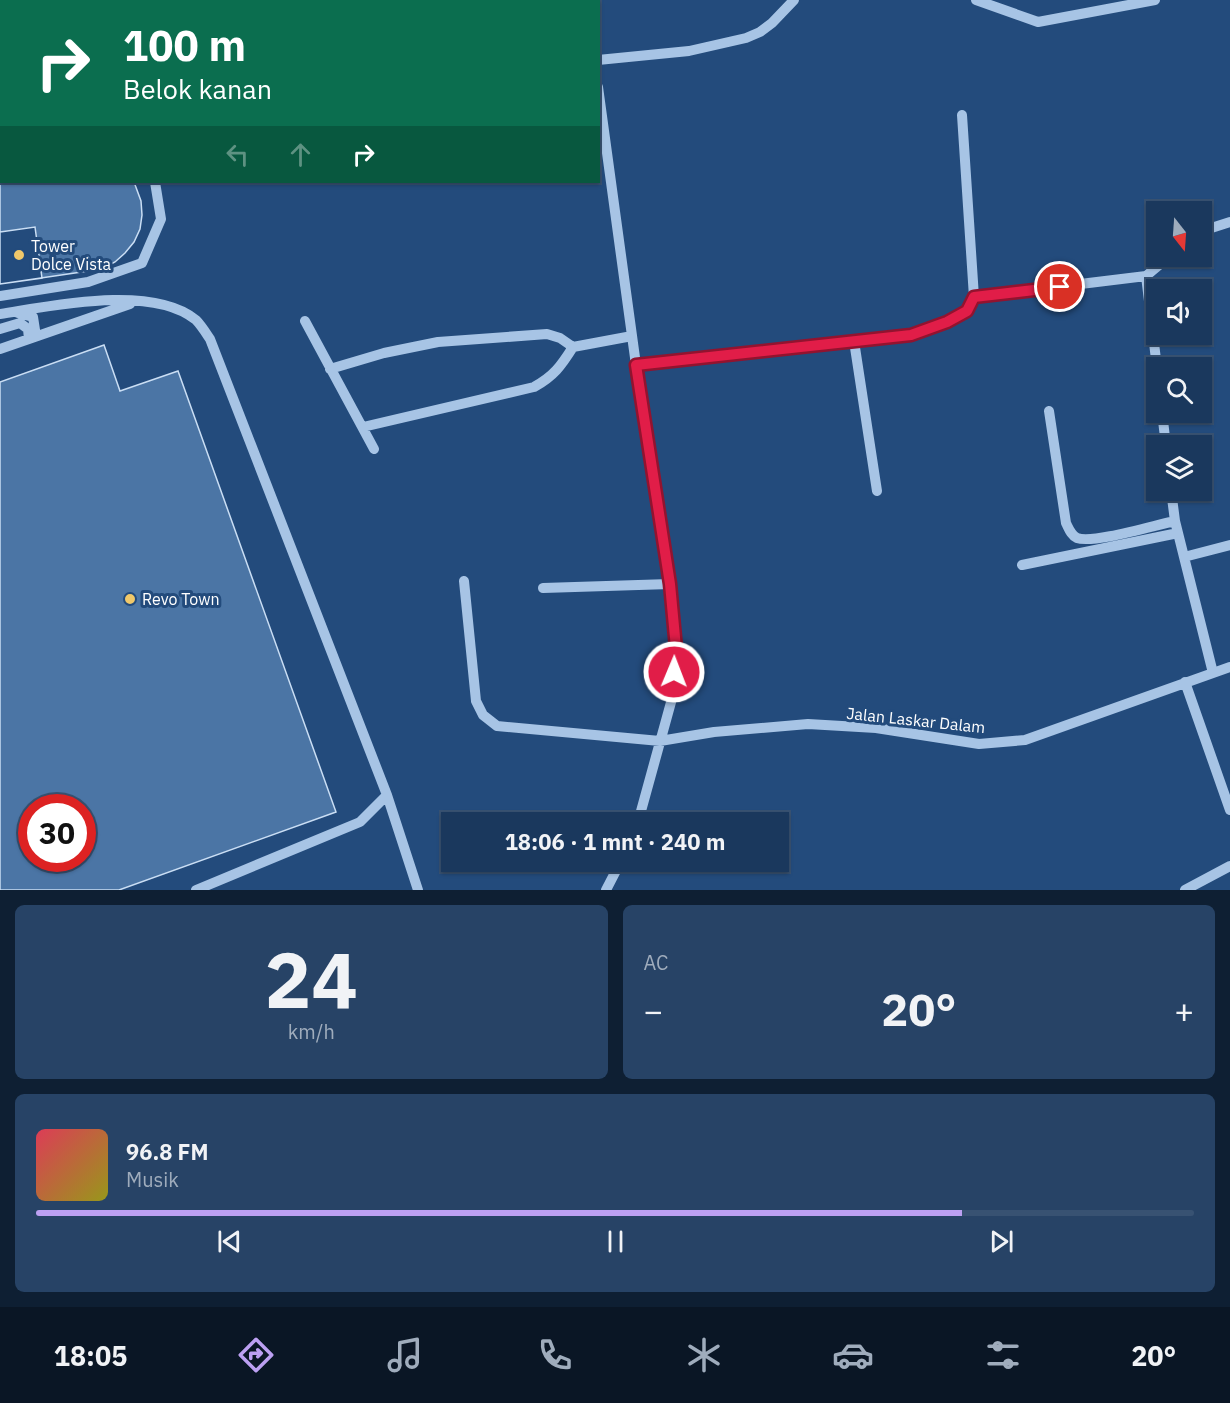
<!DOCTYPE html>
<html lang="id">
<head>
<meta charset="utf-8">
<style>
	:root { --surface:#1a385d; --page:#274366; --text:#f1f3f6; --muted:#9facbc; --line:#385272; --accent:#bca0f2 }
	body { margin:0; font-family:"IBM Plex Sans",sans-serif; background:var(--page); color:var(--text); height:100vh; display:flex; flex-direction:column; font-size:22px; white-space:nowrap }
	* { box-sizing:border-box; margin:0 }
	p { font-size:20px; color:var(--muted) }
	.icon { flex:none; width:33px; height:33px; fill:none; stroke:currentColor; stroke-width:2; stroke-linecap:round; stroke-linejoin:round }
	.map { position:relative; height:890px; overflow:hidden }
	.side { display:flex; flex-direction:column; gap:15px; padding:15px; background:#0e1f33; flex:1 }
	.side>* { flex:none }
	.guide { position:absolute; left:0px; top:0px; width:600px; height:183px; box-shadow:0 2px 4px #0004,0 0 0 2px var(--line); background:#0b6e4f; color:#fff; overflow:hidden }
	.needle { width:39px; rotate:163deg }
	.tools { position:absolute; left:1146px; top:201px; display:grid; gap:12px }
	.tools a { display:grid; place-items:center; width:66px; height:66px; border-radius:0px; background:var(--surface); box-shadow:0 2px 4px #0004,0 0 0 2px var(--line); font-size:30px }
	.speed { position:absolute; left:18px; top:794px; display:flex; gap:12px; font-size:30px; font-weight:700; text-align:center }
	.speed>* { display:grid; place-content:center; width:78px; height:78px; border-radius:50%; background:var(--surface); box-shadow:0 2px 4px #0004,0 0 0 2px var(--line); line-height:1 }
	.speed .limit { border:9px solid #d22; background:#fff; color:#111 }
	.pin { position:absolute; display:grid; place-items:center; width:51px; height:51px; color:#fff; margin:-26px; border:3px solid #fff; border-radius:50%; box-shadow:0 2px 6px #0007 }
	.me { position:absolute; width:66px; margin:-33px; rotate:1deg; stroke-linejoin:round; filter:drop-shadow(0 0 4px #0008) }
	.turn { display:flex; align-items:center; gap:21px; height:126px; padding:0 24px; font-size:27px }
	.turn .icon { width:78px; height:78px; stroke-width:2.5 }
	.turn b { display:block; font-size:42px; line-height:51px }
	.lanes { display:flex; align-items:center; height:57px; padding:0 24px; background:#0003; justify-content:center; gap:30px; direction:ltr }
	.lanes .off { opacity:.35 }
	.big { font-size:45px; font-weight:700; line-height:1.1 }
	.side .widget { flex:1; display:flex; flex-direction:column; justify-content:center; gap:9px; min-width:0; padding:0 21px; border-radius:9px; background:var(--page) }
	.side .dial { align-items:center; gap:0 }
	.dial b { font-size:78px; line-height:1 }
	.song { display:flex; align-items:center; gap:18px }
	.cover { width:72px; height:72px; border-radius:9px; background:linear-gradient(135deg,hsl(350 70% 55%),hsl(60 70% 35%)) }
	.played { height:6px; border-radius:3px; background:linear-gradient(90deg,var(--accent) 80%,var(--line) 80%) }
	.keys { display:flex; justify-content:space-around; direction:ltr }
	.heat { display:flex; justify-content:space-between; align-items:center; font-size:33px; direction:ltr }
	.side .tiles { flex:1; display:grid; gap:15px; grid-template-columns:1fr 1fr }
	.widget:last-child { grid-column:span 2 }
	.trip { position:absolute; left:441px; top:812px; width:348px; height:60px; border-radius:0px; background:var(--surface); box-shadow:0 2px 4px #0004,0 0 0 2px var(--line); font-weight:700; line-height:60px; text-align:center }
	.menu { display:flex; height:96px; justify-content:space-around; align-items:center; background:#0a1625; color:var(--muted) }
	.menu .icon { width:42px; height:42px }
	.menu .current { color:var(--accent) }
	.menu b { font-size:27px; color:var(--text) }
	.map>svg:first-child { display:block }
	.building { fill:#4b75a5; stroke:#cadef4; stroke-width:1.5; fill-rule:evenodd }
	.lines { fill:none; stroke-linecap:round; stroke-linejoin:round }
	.minor { stroke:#a7c4e5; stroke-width:10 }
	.route-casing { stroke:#92132f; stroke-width:15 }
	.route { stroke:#e11d48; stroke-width:10 }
	.poi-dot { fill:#f0c86a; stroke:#234b7c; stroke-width:2 }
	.labels { text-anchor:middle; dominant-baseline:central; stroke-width:6; stroke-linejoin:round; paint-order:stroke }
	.poi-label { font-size:16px; fill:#fff; stroke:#234b7c; text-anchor:start }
	.street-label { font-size:16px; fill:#fff; stroke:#234b7c }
</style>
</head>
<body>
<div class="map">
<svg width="1230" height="890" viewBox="0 0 1230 890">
	<rect width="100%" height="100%" fill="#234b7c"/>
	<path class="building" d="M0,0H210L2,2V182H134L141,201L142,215L140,229L134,242L125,253L115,262L102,269L0,284Z
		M152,0H210L152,2Z
		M35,227L42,278L0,284V232Z
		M104,345L120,391L178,371L336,812L119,890H0V382ZM32,807H82V858H32Z"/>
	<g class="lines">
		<path class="minor" d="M580,0V2
			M976,0L1038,22L1155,0
			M235,2L236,0
			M254,2L255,0
			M598,60L689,51L746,38L760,32L772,23L794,0
			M598,87L636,365L670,584L676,648L673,695L638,822
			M962,115L974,297
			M1202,231L1230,222
			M1146,276L1157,368
			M0,296L88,282L142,263L161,219L155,182
			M18,313L33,317L35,330L29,339
			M0,314C52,306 152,284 196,320C201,325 206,333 210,339L387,795L418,890
			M305,321L374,449
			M0,329L20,323L28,329L29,339
			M854,341L877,491
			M0,349L130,304
			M636,365L911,335L947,322L967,311L974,297L1146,276L1170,256
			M330,369L384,353L438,342L547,334L560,338L573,347L632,336
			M1049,411L1066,523C1069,529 1071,535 1077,538C1093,544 1155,525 1175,521
			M1162,412L1166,446
			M363,427L534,387C554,376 561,366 573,347
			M1171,490L1175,521L1213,673
			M1184,557L1230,545
			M1022,565L1178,533
			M464,581L476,701L483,715L497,726L660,741L714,732L808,724L876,728L979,744L1025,740L1230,667
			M543,588L670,584
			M1185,682L1230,810
			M196,890L360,822L387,795
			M606,890L621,861
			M1185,890L1230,866"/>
	</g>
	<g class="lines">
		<defs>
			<path id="route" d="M674,672L676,648L670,584L636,365L911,335L947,322L967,311L974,297L1060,287"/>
		</defs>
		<use href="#route" class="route-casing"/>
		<use href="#route" class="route"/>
	</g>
	<g class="poi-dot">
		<circle cx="19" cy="255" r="6"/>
		<circle cx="130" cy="599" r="6"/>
	</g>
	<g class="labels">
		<g class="poi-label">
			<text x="31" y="246">Tower<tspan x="31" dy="18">Dolce Vista</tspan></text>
			<text x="142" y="599">Revo Town</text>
		</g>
		<g class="street-label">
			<text transform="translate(916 720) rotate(6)">Jalan Laskar Dalam</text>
		</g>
	</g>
</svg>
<div class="tools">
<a><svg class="needle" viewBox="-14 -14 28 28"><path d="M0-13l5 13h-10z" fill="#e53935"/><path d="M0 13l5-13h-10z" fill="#9facbc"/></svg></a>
<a><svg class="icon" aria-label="sound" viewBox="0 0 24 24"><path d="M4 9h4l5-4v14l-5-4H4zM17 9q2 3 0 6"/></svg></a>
<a><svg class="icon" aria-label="search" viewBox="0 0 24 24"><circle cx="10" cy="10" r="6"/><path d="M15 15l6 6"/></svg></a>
<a><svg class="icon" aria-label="layers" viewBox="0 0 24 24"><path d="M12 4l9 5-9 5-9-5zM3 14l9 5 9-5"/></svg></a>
</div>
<div class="speed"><div class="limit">30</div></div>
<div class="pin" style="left:1060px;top:287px;background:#d93025"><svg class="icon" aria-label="arrive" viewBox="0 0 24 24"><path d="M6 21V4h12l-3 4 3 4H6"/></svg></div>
<svg class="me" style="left:674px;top:672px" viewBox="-20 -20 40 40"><circle r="17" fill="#e11d48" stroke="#fff" stroke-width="3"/><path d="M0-11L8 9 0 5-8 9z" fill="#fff"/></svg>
<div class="trip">18:06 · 1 mnt · 240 m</div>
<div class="guide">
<div class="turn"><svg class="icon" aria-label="right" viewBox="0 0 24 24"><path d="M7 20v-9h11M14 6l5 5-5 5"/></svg><div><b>100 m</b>Belok kanan</div></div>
<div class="lanes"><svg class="icon off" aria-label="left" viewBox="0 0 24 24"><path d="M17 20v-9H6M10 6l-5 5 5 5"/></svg><svg class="icon off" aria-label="ahead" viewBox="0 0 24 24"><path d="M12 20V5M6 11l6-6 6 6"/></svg><svg class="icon" aria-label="right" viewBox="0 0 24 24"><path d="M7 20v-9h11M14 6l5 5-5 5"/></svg></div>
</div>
</div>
<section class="side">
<div class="tiles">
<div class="widget dial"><b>24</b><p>km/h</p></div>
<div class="widget"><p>AC</p>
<div class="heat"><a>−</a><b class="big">20°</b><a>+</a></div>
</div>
<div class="widget">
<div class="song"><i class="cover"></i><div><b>96.8 FM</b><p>Musik</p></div></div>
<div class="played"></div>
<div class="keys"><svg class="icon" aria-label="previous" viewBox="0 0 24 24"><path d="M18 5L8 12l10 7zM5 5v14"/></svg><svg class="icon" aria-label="pause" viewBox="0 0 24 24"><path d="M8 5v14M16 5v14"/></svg><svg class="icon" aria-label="next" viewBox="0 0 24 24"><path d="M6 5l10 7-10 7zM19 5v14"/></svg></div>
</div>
</div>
</section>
<nav class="menu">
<b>18:05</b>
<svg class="icon current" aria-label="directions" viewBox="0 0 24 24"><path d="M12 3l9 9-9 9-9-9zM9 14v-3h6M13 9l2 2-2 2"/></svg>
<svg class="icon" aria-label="music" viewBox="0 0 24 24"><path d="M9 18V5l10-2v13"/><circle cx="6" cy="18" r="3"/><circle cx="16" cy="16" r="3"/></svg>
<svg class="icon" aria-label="phone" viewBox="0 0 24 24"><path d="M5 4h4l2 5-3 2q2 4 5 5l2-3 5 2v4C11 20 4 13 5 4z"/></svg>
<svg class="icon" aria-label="climate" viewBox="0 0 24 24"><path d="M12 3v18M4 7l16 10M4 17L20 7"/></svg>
<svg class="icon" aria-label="car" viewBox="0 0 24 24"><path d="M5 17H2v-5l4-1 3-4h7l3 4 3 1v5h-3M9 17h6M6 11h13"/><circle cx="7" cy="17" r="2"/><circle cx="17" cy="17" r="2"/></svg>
<svg class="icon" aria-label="filters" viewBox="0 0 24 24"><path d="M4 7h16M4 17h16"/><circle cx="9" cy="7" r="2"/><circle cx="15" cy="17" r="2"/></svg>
<b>20°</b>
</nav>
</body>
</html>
